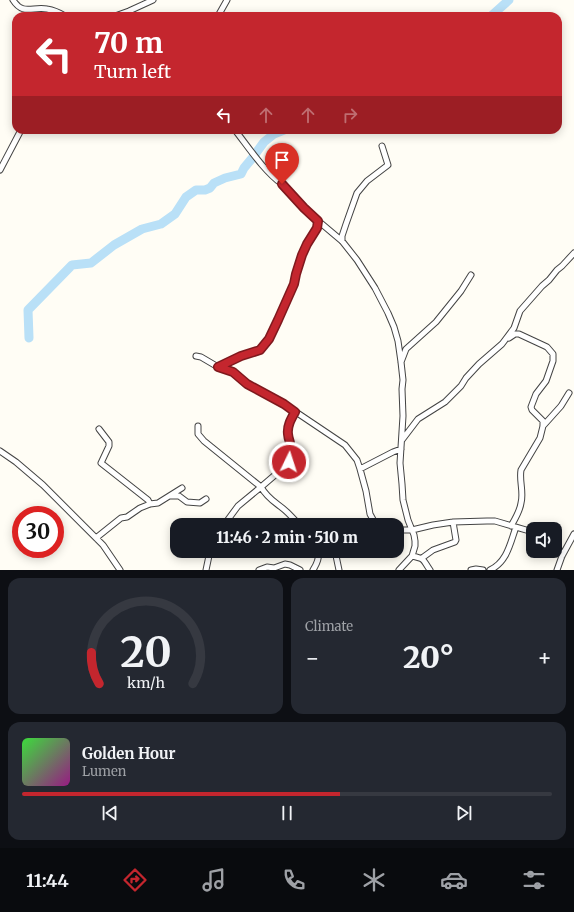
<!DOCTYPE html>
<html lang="en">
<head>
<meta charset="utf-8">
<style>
	:root { --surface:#171b24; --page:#242831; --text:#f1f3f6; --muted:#9ea1a6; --line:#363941; --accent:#c4262e }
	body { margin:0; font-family:Merriweather,serif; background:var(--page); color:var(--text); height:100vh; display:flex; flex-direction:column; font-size:15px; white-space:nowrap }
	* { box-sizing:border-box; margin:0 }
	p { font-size:13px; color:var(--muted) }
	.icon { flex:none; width:22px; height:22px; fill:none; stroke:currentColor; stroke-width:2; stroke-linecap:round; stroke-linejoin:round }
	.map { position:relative; height:570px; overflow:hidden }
	.side { display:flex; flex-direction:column; gap:8px; padding:8px; background:#0d0f14; flex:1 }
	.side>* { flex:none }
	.hud { position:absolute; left:12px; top:12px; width:550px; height:122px; border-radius:12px; box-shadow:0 2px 10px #0003; background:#c4262e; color:#fff; overflow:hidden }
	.fabs { position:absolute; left:526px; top:522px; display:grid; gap:8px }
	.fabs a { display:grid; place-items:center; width:36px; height:36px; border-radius:8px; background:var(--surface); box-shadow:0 2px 10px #0003; font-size:20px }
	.speed { position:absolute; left:12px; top:506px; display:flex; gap:8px; font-size:20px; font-weight:700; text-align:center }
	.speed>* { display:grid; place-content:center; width:52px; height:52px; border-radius:50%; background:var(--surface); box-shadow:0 2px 10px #0003; line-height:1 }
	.speed .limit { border:6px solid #d22; background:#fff; color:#111 }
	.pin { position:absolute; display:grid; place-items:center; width:34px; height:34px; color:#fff; margin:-41px -17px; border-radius:50% 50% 50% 0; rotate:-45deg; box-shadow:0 0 4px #0007 }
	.pin .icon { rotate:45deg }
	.me { position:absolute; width:44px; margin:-22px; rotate:4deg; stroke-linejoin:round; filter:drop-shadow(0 0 3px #0008) }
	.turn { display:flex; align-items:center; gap:14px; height:84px; padding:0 16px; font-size:18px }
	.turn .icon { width:52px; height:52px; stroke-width:2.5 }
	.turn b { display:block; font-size:28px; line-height:34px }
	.lanes { display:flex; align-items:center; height:38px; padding:0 16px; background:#0003; justify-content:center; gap:20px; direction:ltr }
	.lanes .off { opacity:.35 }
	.big { font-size:30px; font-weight:800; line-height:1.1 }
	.side .tile { flex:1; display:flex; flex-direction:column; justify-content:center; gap:6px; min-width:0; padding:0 14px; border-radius:12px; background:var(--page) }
	.side .dial { align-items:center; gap:0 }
	.dial svg { height:104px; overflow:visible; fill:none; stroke:var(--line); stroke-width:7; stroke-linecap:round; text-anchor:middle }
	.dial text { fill:var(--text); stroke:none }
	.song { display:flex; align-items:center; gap:12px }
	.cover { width:48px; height:48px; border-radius:6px; background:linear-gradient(135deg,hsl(120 70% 55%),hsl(310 70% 35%)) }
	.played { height:4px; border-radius:2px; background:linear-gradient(90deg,var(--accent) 60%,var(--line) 60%) }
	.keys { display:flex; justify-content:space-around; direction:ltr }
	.heat { display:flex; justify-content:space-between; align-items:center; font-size:22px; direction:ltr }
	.side .tiles { flex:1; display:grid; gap:8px; grid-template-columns:1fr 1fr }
	.tile:last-child { grid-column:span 2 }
	.trip { position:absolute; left:170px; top:518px; width:234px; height:40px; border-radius:12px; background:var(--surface); box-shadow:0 2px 10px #0003; font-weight:800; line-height:40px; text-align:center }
	.tabs { display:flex; height:64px; justify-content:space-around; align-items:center; background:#090b0e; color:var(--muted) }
	.tabs .icon { width:28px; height:28px }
	.tabs .on { color:var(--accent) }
	.tabs b { font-size:18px; color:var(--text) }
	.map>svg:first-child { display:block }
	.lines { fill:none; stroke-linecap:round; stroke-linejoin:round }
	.river { stroke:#b9e0f7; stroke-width:9 }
	.minor-casing { stroke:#444; stroke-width:7 }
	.minor { stroke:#fff; stroke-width:5 }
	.route-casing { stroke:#7f191e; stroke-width:10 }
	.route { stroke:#c4262e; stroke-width:7 }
</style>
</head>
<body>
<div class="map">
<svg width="574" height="570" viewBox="0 0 574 570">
	<rect width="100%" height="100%" fill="#fffdf5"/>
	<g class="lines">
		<path class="river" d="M491,16L509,0
			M256,153L264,142L274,134L284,130
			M29,338L28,310L72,265L91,263L114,245L142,229L161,224L175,214L186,197L196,190H205L210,188L214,183L225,178L241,174L244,168L254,156"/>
		<defs>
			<path id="minor" d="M13,0C23,16 33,6 47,9C53,10 60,13 65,16
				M115,16L129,11L153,0
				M218,16L227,0
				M235,130C249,148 264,171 282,184L310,214L342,241L357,260L375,288L388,313L394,327L398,341L401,362L403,380L402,389L403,416L400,463L402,484L403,500L408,520L414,535L415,541V546L412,556L399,570
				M0,170L21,130
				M342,241V236L346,224L357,193L367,181L388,165L382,146
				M509,338L515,334H519L547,347L553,354V361L546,381L536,394L531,407L532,410L543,421V426L540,438L521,470C519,481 524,492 521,503C520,511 515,519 511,526
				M196,356L201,357L218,367L233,372L247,384L284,404L345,445L357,460L360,469L393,452L401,449
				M401,362L406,349L436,322L461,291L471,275
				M218,367L241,356L260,351L269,339L294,284L296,274L302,255L307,244L317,228L318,221
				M295,412C291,419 287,426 288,434C289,444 292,440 288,451L291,458L289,463L261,487C269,501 278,503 288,513C292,517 296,521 299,525
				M198,426V434L204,441L261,487L238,506L224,525
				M543,426L561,406L569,393
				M99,429L109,442V446L101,463L148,500L150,504
				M402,440L418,419L445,402L461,386L466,378L479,364L502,344L514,328L520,311L542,286L549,280L557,270L562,266L574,253
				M0,451L16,462L43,485L103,545L120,570
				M360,469L366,491L370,514L376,525
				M171,496H179L187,502L200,503L206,499
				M397,530H412L433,525L453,522L487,521H495L533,532
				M96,538L121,518L127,517L140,508L150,504L158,503L182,488
				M555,542L560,551L562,556
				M335,551L339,570
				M412,556C426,559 422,559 430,570
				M422,558L433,550L455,542L456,540L453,522
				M206,570L210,551
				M259,570L267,567L274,568L285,564L290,565L300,570
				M313,570C317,564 319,558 319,551
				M471,570L476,569L483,570
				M490,570C507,562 510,544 516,527
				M557,570L562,556L574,534"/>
		</defs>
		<use href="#minor" class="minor-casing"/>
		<use href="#minor" class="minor"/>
	</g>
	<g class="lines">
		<defs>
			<path id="route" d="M282,184L304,208L318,221L317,228L307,244L302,255L296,274L294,284L278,320L269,339L260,350L241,356L218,367L233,372L247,384L284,404L295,412C291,419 287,426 288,434C289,444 292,440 288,451L291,458L289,462"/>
		</defs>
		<use href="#route" class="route-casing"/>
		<use href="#route" class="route"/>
	</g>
</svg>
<div class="fabs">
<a><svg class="icon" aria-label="sound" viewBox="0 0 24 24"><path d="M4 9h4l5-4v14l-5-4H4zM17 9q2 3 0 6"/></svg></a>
</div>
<div class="speed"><div class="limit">30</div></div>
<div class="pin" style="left:282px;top:184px;background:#d93025"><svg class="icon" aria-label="arrive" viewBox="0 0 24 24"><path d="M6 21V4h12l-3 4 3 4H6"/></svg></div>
<svg class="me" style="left:289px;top:462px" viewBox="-20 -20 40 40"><circle r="17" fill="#c4262e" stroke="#fff" stroke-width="3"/><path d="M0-11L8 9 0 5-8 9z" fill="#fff"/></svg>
<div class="trip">11:46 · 2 min · 510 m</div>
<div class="hud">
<div class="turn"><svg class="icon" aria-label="left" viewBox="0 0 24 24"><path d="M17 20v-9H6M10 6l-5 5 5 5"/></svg><div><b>70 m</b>Turn left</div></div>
<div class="lanes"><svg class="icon" aria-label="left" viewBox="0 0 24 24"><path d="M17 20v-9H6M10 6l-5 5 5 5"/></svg><svg class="icon off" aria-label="ahead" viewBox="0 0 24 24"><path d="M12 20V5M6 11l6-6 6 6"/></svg><svg class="icon off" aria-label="ahead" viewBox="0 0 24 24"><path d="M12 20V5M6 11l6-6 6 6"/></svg><svg class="icon off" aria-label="right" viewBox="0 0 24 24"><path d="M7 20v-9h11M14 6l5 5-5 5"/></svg></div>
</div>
</div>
<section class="side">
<div class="tiles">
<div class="tile dial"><svg viewBox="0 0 100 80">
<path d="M14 69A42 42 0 1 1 86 69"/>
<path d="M14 69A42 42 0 0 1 8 45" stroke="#c4262e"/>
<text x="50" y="56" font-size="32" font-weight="700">20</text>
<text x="50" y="72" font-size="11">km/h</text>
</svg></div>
<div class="tile"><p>Climate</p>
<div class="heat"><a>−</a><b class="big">20°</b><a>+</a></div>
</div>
<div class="tile">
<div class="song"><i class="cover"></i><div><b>Golden Hour</b><p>Lumen</p></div></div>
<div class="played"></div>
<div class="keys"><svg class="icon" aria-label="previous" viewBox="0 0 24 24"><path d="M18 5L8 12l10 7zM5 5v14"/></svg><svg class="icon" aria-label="pause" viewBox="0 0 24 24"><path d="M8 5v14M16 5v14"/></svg><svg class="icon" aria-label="next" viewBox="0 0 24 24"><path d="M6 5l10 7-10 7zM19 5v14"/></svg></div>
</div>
</div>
</section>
<nav class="tabs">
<b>11:44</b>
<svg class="icon on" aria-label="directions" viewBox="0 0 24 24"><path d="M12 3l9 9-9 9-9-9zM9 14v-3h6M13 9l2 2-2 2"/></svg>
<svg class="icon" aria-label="music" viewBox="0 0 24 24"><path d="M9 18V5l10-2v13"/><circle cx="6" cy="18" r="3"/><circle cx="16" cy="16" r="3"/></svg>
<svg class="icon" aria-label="phone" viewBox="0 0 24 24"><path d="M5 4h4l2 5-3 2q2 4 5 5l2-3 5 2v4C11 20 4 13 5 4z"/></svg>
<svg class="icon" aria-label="climate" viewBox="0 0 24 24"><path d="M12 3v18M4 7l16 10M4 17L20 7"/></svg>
<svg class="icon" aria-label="car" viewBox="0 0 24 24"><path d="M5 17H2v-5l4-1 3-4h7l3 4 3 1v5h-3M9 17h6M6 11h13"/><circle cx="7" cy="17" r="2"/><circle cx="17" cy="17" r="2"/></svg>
<svg class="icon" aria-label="filters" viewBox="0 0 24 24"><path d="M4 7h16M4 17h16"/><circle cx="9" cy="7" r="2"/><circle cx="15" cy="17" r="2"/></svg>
</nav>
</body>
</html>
